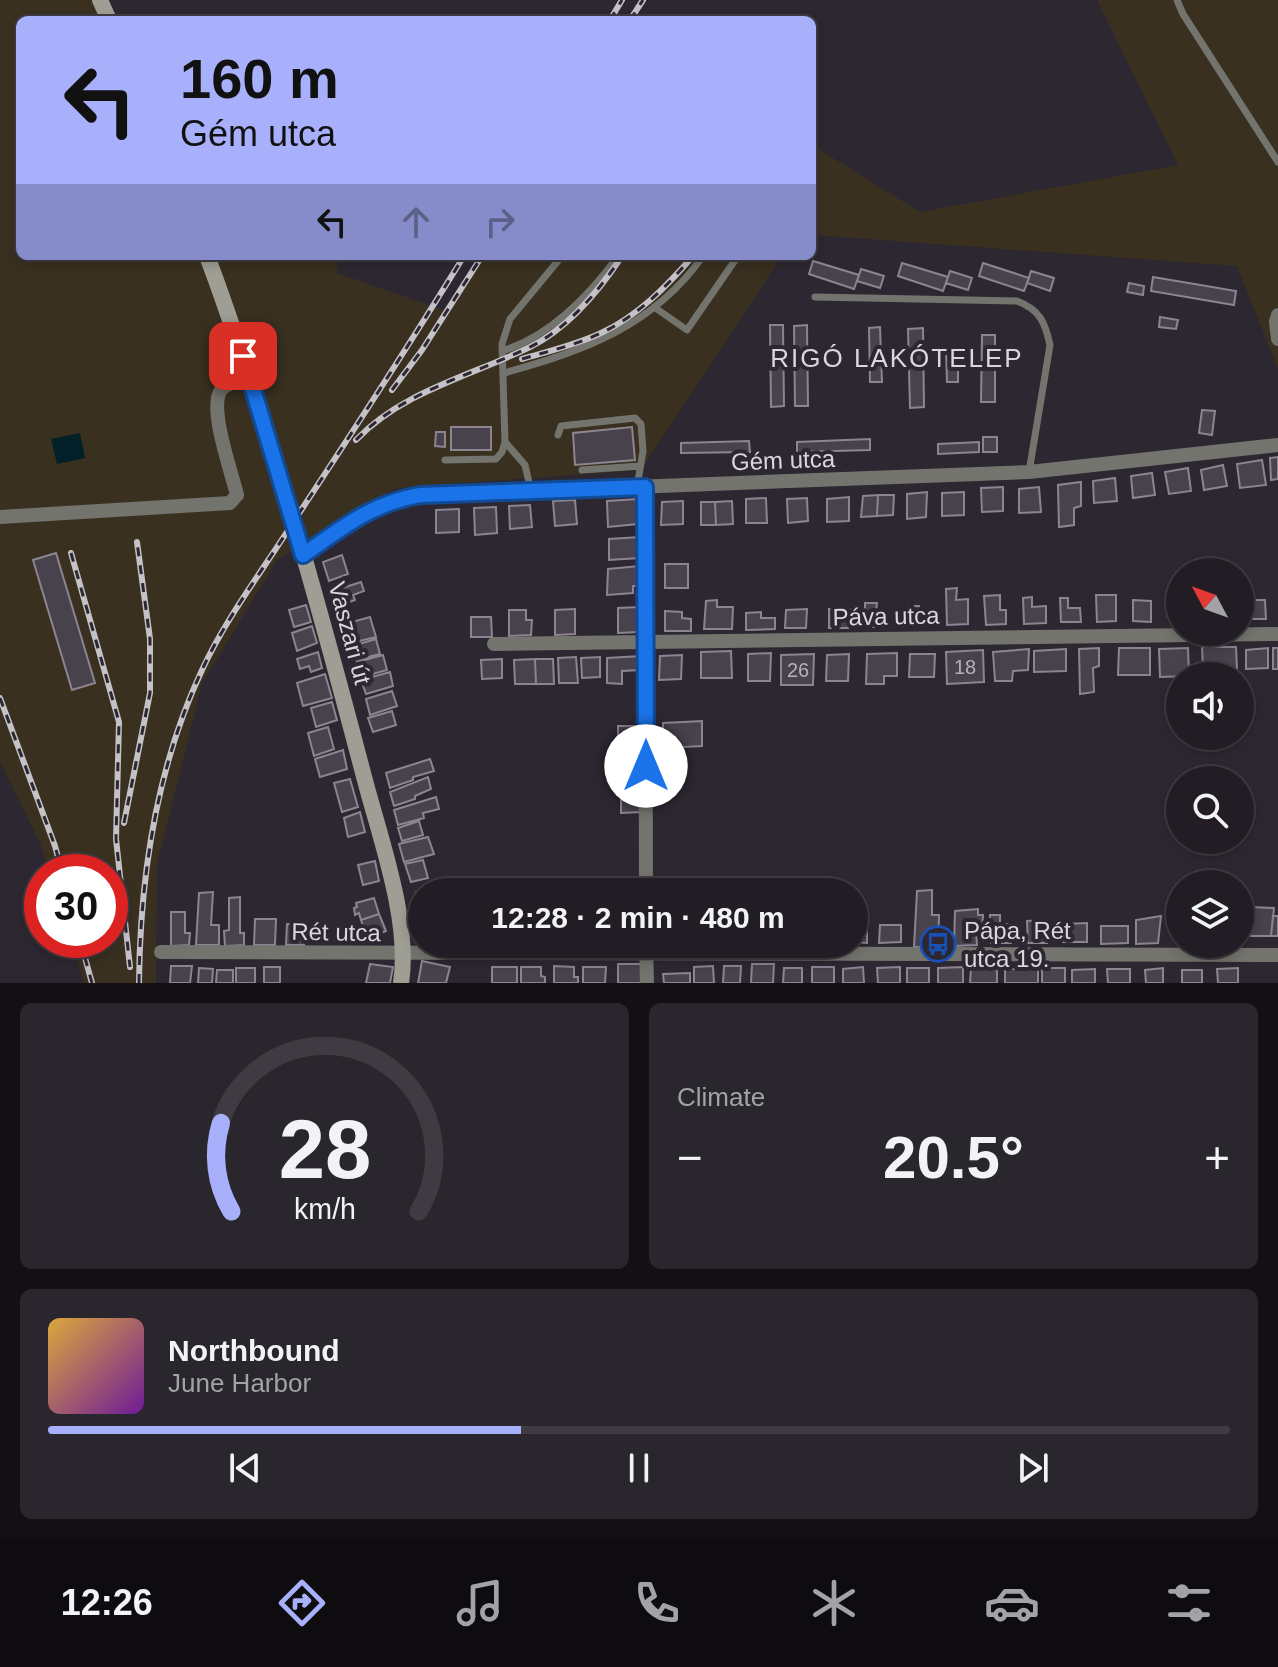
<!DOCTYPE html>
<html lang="en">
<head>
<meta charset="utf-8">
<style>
	:root { --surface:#221d25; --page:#2a262d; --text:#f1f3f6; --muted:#a2a2a7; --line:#3f3b42; --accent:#a8b0fc }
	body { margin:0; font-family:Arial,sans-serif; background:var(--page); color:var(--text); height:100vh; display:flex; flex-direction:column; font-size:30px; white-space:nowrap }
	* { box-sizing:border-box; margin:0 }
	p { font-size:26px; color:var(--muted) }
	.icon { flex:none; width:44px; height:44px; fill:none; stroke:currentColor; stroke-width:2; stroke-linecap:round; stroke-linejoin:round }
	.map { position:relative; height:983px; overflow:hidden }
	.sheet { display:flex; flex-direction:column; gap:20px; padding:20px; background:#131014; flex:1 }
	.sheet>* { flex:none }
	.guide { position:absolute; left:16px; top:16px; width:800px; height:244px; border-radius:12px; box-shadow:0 4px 12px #0003,0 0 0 2px var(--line); background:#a8b0fc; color:#111; overflow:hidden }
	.needle { width:52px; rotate:311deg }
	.controls { position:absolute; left:1166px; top:558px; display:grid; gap:16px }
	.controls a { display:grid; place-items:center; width:88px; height:88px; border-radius:50%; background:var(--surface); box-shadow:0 4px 12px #0003,0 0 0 2px var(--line); font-size:40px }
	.speed { position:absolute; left:24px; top:854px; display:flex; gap:16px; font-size:40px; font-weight:700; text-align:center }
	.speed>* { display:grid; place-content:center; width:104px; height:104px; border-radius:50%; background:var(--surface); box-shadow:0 4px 12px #0003,0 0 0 2px var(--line); line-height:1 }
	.speed .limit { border:12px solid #d22; background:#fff; color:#111 }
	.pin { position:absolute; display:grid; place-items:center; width:68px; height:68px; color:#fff; margin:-34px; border-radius:16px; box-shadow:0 4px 12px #0006 }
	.me { position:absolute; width:88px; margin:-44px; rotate:0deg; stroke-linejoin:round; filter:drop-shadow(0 0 6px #0008) }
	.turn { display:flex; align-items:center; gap:28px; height:168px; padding:0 32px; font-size:36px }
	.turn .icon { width:104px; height:104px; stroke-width:2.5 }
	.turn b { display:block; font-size:56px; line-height:68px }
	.lanes { display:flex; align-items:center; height:76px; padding:0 32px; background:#0003; justify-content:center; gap:40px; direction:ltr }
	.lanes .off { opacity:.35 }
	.big { font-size:60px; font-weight:600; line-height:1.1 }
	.sheet .tile { flex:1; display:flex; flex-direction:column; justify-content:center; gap:12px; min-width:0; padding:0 28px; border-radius:12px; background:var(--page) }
	.sheet .dial { align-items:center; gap:0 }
	.dial svg { height:208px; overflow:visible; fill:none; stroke:var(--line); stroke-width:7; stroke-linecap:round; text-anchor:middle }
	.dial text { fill:var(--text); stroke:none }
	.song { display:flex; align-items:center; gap:24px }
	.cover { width:96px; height:96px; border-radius:12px; background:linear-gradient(135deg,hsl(40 70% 55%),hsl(280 70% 35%)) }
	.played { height:8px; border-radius:4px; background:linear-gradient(90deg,var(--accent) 40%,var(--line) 40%) }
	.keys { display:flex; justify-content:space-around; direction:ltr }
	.heat { display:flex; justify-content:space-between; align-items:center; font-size:44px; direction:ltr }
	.sheet .tiles { flex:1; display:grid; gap:20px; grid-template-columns:1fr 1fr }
	.tile:last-child { grid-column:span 2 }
	.trip { position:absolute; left:408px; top:878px; width:460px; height:80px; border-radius:40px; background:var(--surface); box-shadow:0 4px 12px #0003,0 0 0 2px var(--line); font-weight:600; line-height:80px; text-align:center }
	.tab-bar { display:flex; height:128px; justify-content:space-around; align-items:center; background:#0e0c0f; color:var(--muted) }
	.tab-bar .icon { width:56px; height:56px }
	.tab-bar .active { color:var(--accent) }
	.tab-bar b { font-size:36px; color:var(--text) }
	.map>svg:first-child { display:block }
	.industrial { fill:#393020 }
	.water { fill:#022027 }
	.building { fill:#48424c; stroke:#8c8591; stroke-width:2 }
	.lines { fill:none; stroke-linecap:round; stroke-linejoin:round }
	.service { stroke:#74746e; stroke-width:7 }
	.minor { stroke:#74746e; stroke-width:14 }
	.secondary { stroke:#9e9e95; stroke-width:16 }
	.rail-casing { stroke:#c4c1c7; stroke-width:6 }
	.rail { stroke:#2d2731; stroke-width:3; stroke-dasharray:9; stroke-linecap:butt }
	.route-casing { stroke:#114b97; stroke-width:20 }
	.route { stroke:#1a73e8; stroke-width:14 }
	.labels { text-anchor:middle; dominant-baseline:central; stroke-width:8; stroke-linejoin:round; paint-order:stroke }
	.number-label { font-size:20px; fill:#b5b1b8 }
	.street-label { font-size:24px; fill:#d9d6dc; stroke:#2d2731 }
	.poi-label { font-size:24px; fill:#d9d6dc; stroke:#2d2731; text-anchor:start }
	.neighbourhood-label { font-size:26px; letter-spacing:2px; fill:#d9d6dc; stroke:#2d2731 }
</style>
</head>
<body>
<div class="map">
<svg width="1278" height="983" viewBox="0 0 1278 983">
	<rect width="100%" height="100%" fill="#2d2731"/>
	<path class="industrial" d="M0,0H108L118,20H20V256H340L336,273L444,310L479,256H782L641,470L396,488L277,560L202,683L157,866L156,983H84L71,940H110V872H49L40,843L0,762Z
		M1097,0H1278V369L1237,266L812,235V145L920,212L1178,165Z"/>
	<path class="water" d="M80,433L85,458L57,464L51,439Z"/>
	<path class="building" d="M813,261L859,275L854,289L809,274Z
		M902,263L948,277L943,291L898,276Z
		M983,263L1029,278L1024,291L979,276Z
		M861,269L884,276L880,288L857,281Z
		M950,271L972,278L968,290L946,283Z
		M1031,271L1054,278L1050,291L1027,283Z
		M1153,277L1236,291L1234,305L1151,291Z
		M1129,283L1144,286L1143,295L1127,292Z
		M1160,317L1178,320L1176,329L1159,327Z
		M770,325H783L784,406L771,407Z
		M807,325L808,406H795L794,326Z
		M880,327L882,382H870L869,328Z
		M923,328L924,407L910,408L908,329Z
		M982,335H995V402H981Z
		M946,349H958V382H947Z
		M1202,410L1215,411L1212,435L1199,433Z
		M451,427H491V450H451Z
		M632,427L635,460L575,465L573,433Z
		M436,432H445V447L435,446Z
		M983,437H997V452H983Z
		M870,439V450L797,452V442Z
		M749,441L750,452L681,453V443Z
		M979,442V452L938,454V444Z
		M1278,457V479L1271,480L1270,458Z
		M1262,460L1266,485L1240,488L1237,464Z
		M1223,465L1227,486L1204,490L1201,470Z
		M1188,468L1191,491L1169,494L1165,472Z
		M1152,473L1155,495L1133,498L1131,476Z
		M1115,478L1117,501L1094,503L1093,481Z
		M1081,482V506L1074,508V525L1059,527L1058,485Z
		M1003,487V511L982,512L981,488Z
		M1039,487L1041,512L1019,513V489Z
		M927,492L926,517L907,519V494Z
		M964,492V515L942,516V493Z
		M878,495L877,516L861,517L863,496Z
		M878,495H894L893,515L877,516Z
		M849,497V521L827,522V499Z
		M766,498L767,523H746V499Z
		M807,498L808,521L788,523L787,499Z
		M638,499V524L608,527L607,501Z
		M575,500L577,524L555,526L553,501Z
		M683,501V524L661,525L662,502Z
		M732,501L733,524L716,525L715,502Z
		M701,502H715L716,525H701Z
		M530,505L532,527L510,529L509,506Z
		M496,507L497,533L475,535L474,508Z
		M459,509V532L436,533V510Z
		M640,537V558L609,560V539Z
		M56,553L95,683L72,690L33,560Z
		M342,555L348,574L329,581L323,562Z
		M665,564H688V588H665Z
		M639,566L638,586H633V593L607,595L608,569Z
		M361,582L364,591L353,595L355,600L340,606L336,590Z
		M957,588L956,600L968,599V624L947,625L946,589Z
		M1000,595V610H1006V624L986,625L984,596Z
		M1096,595H1116V621L1097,622Z
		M1180,595V615L1167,616V596Z
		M1032,597V607L1046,606V623L1024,624L1023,598Z
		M1060,598H1068V608H1080L1081,622H1061Z
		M717,600V607H733L732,629H704L706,601Z
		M1133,600L1151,601V622L1133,621Z
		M1244,600H1265L1266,619H1244Z
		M865,603H877L876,611H886V627H865Z
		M306,605L311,622L294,627L289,610Z
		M908,606H919V611H925V626H908Z
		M639,607V632L618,633V608Z
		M575,609V634L555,635V610Z
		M807,609L806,628H785L786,610Z
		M829,609H853V620L848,621V628H829Z
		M509,610H526V620H532L531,635L509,636Z
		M665,611L682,612V618L691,619V631H665Z
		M761,612V618H775V629L746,630V613Z
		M370,617L376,637L351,643L345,624Z
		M471,617H491L492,637H471Z
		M312,626L317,643L297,651L292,633Z
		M376,639L380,654L356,660L352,646Z
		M1202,647H1236L1237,669H1203Z
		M1099,648V666L1093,668L1094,692L1080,694L1079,649Z
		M1119,648H1150V675H1118Z
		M1188,648L1189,676L1160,677L1159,649Z
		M1268,648V668L1246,669V650Z
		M1273,648H1278V669H1273Z
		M1029,649L1028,670L1013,671L1012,681H995L993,652Z
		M1066,649V671L1034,672V651Z
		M983,650L984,682L947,684L946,652Z
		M731,651L732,678H701V652Z
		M318,652L322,668L311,672L309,666L300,669L297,659Z
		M771,653L770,681H748V654Z
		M897,653V676H884V684H866L867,654Z
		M814,654L813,685H781V655Z
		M849,654L848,681H826L827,655Z
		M910,654H935L934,677H909Z
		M383,655L387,670L361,677L357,662Z
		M682,655L681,679L659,680L660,656Z
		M640,656V670L622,671V684L607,683V658Z
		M576,657L578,683H559L558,658Z
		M600,657V677L582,678L581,658Z
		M502,659V678L482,679L481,660Z
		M535,659L536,684H515L514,660Z
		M535,659H553L554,684H536Z
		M390,672L393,686L366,694L361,680Z
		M325,674L332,698L303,706L297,683Z
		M392,691L397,706L370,715L366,699Z
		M332,702L337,720L316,727L311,708Z
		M392,711L396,725L373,732L368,718Z
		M702,721V746L663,748V723Z
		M618,726H642V746L618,745Z
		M328,727L334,749L314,756L308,733Z
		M343,750L347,769L320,777L315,759Z
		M430,759L434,771L413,777V780L390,788L386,773Z
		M428,777L431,789L415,796V799L394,806L390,792Z
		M350,779L358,807L342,812L334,783Z
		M621,793H641L642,812L621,813Z
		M436,797L439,809L423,813L424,818L398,825L394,810Z
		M360,812L365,832L348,837L344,818Z
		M419,821L423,835L402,841L398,828Z
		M428,837L434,854L404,862L399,844Z
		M423,860L428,878L411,882L405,864Z
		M375,861L379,881L363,885L358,865Z
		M438,888L439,892H422V910L416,892Z
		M932,890V915H939L938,947H914L917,891Z
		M213,892L211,925H219V945H196L199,893Z
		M240,897V933H244V945L225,946L224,931L229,930V898Z
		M374,898L379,914L361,920L359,913L355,915L354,908L357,907L356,903Z
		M1176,904H1180V942H1176Z
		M1252,907L1274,908L1271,936H1250Z
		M978,909V915H983L982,931H976L977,945L954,946L955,911Z
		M171,912H185V933H190L189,945L171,946Z
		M379,914L386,931L367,939L365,934L361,935L359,929L364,928L361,920Z
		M854,914V919H861V926L867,927V943L854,942Z
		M990,915H1000V924H1011V943H991Z
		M1161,916L1158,943L1136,944V920Z
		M1273,916H1278V936H1271Z
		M255,919H276L275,945H254Z
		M1047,920V943H1028L1027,921Z
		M1087,923V942H1063V924Z
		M287,924H305L304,945H286Z
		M880,925H901V942L879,943Z
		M1101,926H1128V943L1101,944Z
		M422,961L450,967L446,983H418Z
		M370,964L393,967L390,983H366Z
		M618,964H642L643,983H618Z
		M752,964H774L773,983H751Z
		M171,966H192L190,983H170Z
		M554,966L574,967V977H578V983H554Z
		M713,966L714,983H694V967Z
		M724,966H741L740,983H723Z
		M264,967H280V983H264Z
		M492,967H517V983H492Z
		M521,967H541V976L545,977V983H521Z
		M583,967H606L605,983H583Z
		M812,967H834V983H812Z
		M863,967L864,983H843V969Z
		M900,967V983H878L877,968Z
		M963,967V983H938V968Z
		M997,967V983H970L971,968Z
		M199,968L213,969L212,983H198Z
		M236,968H255V983H236Z
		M784,968H802V983H783Z
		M907,968H929V983H907Z
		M1042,968H1065V983H1042Z
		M1163,968V983H1146L1145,970Z
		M1238,968V983H1218L1217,969Z
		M1005,969H1038V983H1005Z
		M1095,969V983H1072V970Z
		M1107,969H1130V983H1108Z
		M217,970H233V983H216Z
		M1182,970H1202V983H1182Z
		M690,973V983H664L663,974Z"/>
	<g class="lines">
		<path class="service" d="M1177,0L1183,14L1278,162
			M815,297L1017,301C1040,310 1045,322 1050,345L1029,472
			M654,307L687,330L738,256
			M502,351C549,337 590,295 618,256
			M504,373C583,351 653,327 703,256
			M558,435L561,426L635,418L641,424L643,451L637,487
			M445,460L496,459L502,452L505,442
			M582,470L640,466
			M531,491L525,465L505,442L502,344L510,319L562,256"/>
		<path class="minor" d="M1278,315L1276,322L1278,339
			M645,487L646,892
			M0,517L230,503L237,495C232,473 208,408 221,390C227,382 240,381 250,379
			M303,555C342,528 372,503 420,495L1029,472L1278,445
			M494,644L1278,634
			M646,944L647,983
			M161,952L1278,955"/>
		<path class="secondary" d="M100,0L109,20
			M207,256C229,313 247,371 266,429C301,541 332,655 362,769C378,833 411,919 401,983"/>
		<defs>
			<path id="rail" d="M610,20L622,0
				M630,20L643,0
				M522,359C549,351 576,345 601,333C638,316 667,286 693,256
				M392,390L422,350L482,256
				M356,440C403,391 471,376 530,347C568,328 599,291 622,256
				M71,553L119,722L116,839L130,967
				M0,698L55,846L62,872
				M124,823L150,693V639L137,542
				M80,940L92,983
				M139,983C140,878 157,766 202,670C226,618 263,570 294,521C352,433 409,345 464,256"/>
		</defs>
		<use href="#rail" class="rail-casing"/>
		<use href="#rail" class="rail"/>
	</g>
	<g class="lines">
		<defs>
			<path id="route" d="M243,356L303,555C342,528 372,503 420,495L645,487L646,766"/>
		</defs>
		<use href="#route" class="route-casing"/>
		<use href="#route" class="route"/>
	</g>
	<defs>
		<symbol id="bus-ring" viewBox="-11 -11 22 22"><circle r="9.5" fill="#2d2731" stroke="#1a4fb4" stroke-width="1.5"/><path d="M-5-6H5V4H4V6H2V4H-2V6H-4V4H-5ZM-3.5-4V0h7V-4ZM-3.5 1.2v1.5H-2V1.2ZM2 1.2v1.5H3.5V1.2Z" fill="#1a4fb4"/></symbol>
	</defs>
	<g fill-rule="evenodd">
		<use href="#bus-ring" x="918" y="924" width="40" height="40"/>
	</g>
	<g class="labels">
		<g class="number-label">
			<text x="965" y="667">18</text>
			<text x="798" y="670">26</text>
		</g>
		<g class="street-label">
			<text transform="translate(783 460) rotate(-2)">Gém utca</text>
			<text transform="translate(886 616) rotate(-1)">Páva utca</text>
			<text transform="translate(350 633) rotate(75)">Vaszari út</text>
			<text transform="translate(336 932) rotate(1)">Rét utca</text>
		</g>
		<g class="poi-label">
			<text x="964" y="930">Pápa, Rét<tspan x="964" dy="28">utca 19.</tspan></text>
		</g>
		<g class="neighbourhood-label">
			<text x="897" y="358">RIGÓ LAKÓTELEP</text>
		</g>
	</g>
</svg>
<div class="controls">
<a><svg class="needle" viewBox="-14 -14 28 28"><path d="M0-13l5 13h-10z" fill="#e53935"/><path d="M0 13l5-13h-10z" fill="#a2a2a7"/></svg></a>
<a><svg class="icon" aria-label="sound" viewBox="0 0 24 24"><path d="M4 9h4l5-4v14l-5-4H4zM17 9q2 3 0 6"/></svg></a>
<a><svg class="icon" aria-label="search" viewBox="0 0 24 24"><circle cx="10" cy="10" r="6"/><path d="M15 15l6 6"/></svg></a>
<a><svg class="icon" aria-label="layers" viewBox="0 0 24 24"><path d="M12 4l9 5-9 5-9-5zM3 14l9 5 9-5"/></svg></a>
</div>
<div class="speed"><div class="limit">30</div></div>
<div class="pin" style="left:243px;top:356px;background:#d93025"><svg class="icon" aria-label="arrive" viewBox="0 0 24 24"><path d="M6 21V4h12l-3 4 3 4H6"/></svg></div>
<svg class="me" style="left:646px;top:766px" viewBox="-20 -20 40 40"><circle r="19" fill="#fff"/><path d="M0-13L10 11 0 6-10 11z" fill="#1a73e8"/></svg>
<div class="trip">12:28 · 2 min · 480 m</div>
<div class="guide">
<div class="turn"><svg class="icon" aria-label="left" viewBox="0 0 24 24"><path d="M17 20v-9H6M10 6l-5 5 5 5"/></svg><div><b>160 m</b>Gém utca</div></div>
<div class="lanes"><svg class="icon" aria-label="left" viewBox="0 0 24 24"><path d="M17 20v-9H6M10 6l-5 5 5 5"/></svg><svg class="icon off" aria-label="ahead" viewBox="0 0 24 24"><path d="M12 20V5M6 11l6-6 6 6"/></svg><svg class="icon off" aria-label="right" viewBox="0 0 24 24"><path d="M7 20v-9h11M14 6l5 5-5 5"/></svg></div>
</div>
</div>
<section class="sheet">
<div class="tiles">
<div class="tile dial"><svg viewBox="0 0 100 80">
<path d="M14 69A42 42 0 1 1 86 69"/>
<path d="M14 69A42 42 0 0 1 10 35" stroke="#a8b0fc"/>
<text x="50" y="56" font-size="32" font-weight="700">28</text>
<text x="50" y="72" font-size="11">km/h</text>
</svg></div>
<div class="tile"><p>Climate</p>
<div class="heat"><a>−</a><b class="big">20.5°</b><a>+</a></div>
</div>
<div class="tile">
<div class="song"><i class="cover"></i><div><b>Northbound</b><p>June Harbor</p></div></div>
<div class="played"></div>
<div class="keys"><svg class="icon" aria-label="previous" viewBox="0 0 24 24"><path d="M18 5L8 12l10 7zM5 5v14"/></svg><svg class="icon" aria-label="pause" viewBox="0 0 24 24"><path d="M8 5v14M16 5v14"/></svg><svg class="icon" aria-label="next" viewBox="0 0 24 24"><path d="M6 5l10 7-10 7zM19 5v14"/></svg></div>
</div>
</div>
</section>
<nav class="tab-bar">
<b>12:26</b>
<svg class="icon active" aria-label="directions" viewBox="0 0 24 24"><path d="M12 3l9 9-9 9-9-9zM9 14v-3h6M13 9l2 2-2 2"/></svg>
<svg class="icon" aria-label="music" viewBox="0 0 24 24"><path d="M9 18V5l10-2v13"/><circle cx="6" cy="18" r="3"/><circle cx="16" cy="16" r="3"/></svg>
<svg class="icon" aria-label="phone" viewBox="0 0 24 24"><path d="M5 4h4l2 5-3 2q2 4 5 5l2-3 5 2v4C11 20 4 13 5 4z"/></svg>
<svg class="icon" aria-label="climate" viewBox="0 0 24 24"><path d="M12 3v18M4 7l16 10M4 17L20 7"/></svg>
<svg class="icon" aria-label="car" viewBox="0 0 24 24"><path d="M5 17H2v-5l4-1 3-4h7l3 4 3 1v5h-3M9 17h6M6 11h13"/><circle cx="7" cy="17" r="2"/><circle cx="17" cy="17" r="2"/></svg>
<svg class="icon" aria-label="filters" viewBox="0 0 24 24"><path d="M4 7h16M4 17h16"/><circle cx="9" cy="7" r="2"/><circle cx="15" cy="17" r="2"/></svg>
</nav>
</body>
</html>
